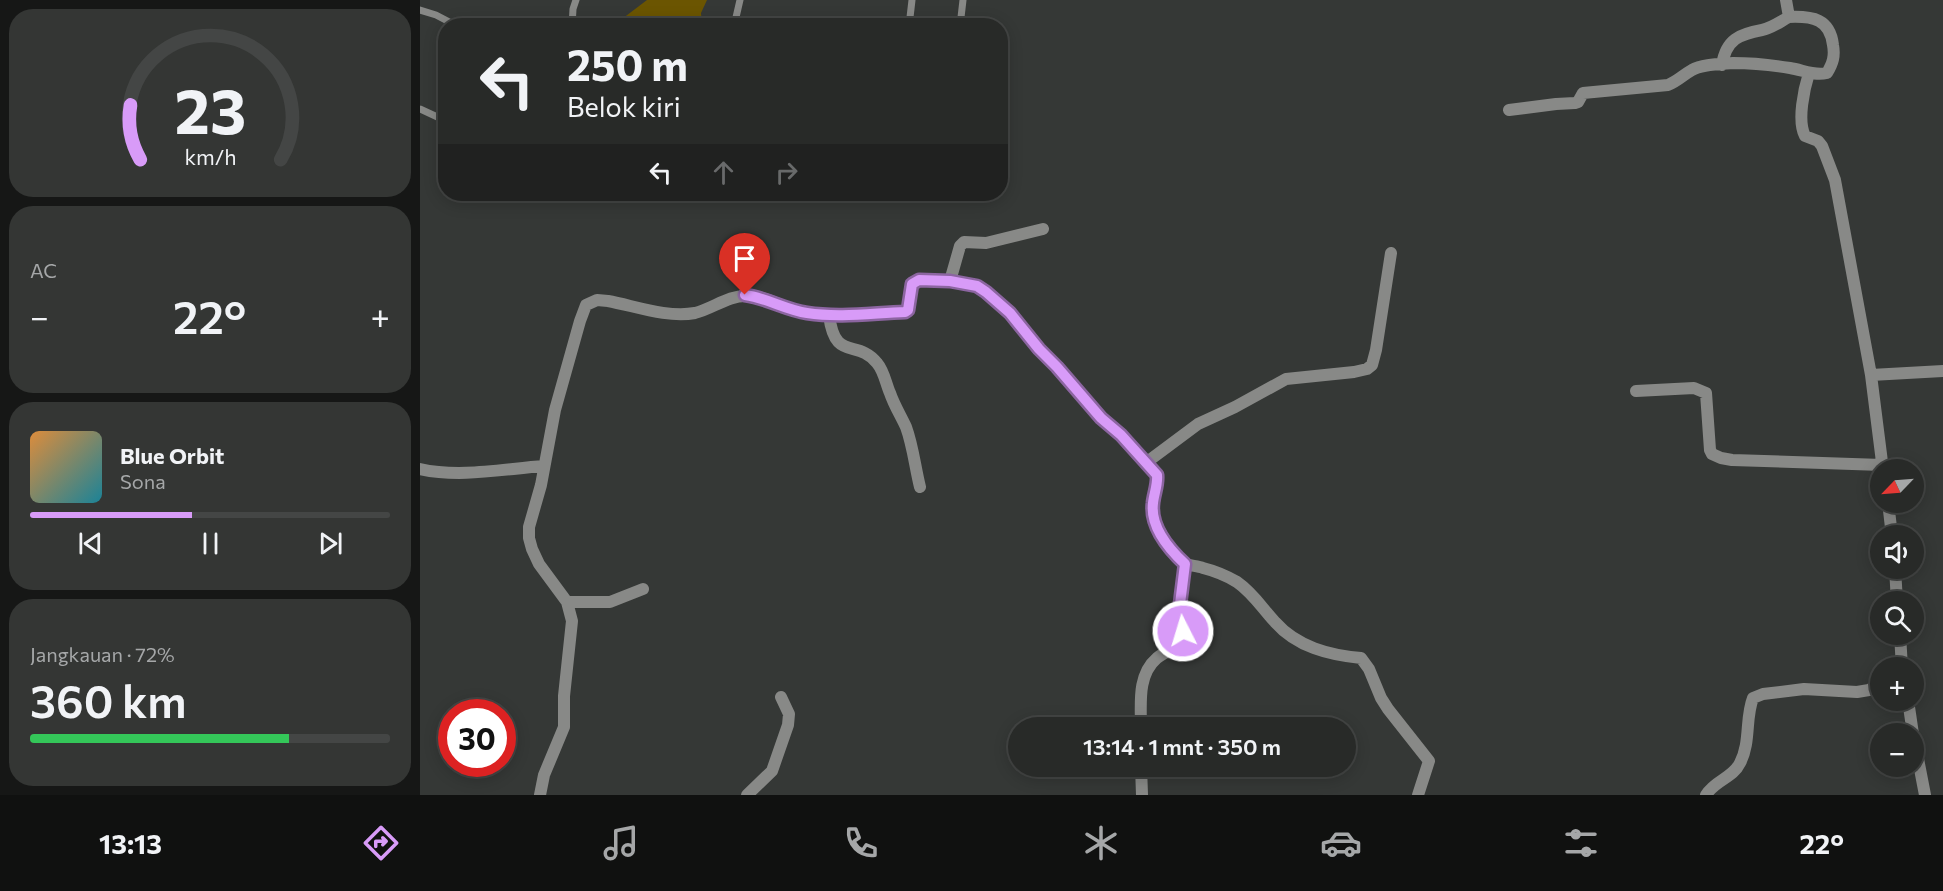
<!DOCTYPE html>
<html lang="id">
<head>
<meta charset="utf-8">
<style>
	:root { --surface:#282a28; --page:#343634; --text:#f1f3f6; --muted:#a5a7a8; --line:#444645; --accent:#d89bf8 }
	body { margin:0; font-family:Commissioner,sans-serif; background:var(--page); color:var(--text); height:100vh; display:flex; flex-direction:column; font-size:22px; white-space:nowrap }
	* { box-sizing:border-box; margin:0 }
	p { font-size:20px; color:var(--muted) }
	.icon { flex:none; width:33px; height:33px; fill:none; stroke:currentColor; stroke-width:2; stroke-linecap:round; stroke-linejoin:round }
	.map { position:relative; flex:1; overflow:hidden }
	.sheet { display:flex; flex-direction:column; gap:9px; padding:9px; background:#161716; width:420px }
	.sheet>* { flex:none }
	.guide { position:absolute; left:18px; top:18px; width:570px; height:183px; border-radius:24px; box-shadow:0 3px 15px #0003,0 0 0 2px var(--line); background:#282a28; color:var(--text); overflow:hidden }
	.needle { width:39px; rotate:245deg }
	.buttons { position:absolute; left:1450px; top:459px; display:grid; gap:12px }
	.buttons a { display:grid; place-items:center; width:54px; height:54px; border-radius:50%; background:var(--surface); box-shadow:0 3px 15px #0003,0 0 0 2px var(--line); font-size:30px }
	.speed { position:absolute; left:18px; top:699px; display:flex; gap:12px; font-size:30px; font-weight:700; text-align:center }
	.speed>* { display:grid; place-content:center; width:78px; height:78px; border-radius:50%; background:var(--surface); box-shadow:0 3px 15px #0003,0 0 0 2px var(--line); line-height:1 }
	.speed .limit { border:9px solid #d22; background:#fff; color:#111 }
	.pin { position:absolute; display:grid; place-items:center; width:51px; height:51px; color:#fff; margin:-62px -26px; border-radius:50% 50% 50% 0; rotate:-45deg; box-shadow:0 0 6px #0007 }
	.pin .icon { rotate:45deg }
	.me { position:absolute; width:66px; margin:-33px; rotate:355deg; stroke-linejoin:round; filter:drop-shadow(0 0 4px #0008) }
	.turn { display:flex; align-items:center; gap:21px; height:126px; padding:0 30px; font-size:27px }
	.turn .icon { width:78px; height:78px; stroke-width:2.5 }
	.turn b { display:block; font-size:42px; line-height:51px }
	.lanes { display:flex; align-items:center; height:57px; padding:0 30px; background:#0003; justify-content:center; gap:30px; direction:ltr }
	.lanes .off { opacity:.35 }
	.big { font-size:45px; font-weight:600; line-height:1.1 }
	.sheet .widget { flex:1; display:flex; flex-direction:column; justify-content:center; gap:9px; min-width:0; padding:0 21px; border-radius:24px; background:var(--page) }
	.sheet .dial { align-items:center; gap:0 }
	.dial svg { height:156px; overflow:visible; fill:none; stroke:var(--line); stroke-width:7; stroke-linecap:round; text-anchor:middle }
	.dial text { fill:var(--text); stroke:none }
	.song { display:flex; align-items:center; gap:18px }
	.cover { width:72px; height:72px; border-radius:9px; background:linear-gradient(135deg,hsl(30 70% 55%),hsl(190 70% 35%)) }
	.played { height:6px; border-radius:3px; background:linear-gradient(90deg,var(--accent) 45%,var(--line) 45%) }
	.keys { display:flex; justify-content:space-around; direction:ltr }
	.heat { display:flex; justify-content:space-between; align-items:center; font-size:33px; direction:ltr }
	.charge { height:9px; border-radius:4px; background:linear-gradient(90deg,#34c759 72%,var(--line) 0) }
	.trip { position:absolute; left:588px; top:717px; width:348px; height:60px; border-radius:30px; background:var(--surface); box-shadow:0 3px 15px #0003,0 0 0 2px var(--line); font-weight:600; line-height:60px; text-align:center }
	.tabs { display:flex; height:96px; justify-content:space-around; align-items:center; background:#101110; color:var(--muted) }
	.tabs .icon { width:42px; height:42px }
	.tabs .current { color:var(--accent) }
	.tabs b { font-size:27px; color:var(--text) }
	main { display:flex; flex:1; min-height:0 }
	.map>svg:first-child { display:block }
	.green { fill:#6b5501 }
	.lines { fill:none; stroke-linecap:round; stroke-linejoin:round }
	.lane { stroke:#888987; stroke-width:7 }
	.street { stroke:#888987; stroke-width:12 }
	.route-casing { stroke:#8c65a1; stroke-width:15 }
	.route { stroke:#d89bf8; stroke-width:10 }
</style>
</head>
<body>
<main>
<section class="sheet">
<div class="widget dial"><svg viewBox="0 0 100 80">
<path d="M14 69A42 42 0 1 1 86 69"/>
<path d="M14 69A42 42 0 0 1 9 41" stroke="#d89bf8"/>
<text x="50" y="56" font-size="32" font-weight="700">23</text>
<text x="50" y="72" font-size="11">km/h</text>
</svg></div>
<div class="widget"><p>AC</p>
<div class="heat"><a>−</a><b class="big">22°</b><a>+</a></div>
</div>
<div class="widget">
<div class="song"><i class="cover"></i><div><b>Blue Orbit</b><p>Sona</p></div></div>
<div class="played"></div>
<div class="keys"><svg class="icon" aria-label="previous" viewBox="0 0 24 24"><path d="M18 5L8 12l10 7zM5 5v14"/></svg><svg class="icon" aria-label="pause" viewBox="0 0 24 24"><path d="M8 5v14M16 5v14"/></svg><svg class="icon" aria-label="next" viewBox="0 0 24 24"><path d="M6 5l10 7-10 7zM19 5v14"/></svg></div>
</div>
<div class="widget"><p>Jangkauan · 72%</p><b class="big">360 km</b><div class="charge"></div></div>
</section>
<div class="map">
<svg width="1523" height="795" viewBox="0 0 1523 795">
	<rect width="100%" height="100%" fill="#353836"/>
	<path class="green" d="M227,0H287L281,13L282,25H194Z"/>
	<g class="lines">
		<path class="lane" d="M0,10L16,15L37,26
			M152,26L153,9L156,0
			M314,26L320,0
			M489,26L492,0
			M540,26L543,0
			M0,109L26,121"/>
		<path class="street" d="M1302,65C1306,39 1320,34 1342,30C1352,28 1361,21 1369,17
			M1389,73C1384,89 1377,121 1385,136L1398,141L1402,146L1415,180L1451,375L1463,470
			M1089,110L1136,104L1155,103L1158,102L1163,93L1248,85C1258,81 1263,75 1272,70C1282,64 1301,64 1313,63C1332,63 1352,65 1370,68C1383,70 1394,76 1407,73C1413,63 1415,56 1413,45C1410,19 1393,16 1369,17L1366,0
			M530,281L540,246L544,242L566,243L623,229
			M409,315C415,363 437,338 457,363C464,371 466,384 470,393C474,405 481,416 486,427C493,446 495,467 500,487
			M1451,375L1523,371
			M1216,391L1274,388L1286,393L1290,450L1292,454L1301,458L1312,460L1462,465
			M727,462L778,424L815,407L866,379L934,372L947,369L952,365L956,350L971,253
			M0,469C40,478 83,469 124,466
			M1468,502L1472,536
			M1475,568L1477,602
			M147,602H190L223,589
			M1480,634L1482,668
			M1488,700L1493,734
			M721,728C721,704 717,675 737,658C746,651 756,649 760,637C764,627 758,619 759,610C760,595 763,579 765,564
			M1494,738L1505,795
			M721,766L722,795
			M120,795L124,775L144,727V696L152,621L147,602L119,564L112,549L109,538V527L121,485L135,410L160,321L166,305L177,300L188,301C215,306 247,318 275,313C292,309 309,295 327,296C347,296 365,309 384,312C418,318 452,313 485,312L488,310L492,284L499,280L530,281L557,286L566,292L590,313L619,349L637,367L681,419L701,435L737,475C739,493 727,509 738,528C743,537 756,560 765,564C771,566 778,566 783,568C795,571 807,576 817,582C833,593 842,608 855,622C877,647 909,655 941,658L949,669L961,698L968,709L1009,761L998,795
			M327,795L352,771L368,725L369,714L361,697
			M1286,795C1295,780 1313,778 1320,763C1331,742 1325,718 1333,698L1343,694L1384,689L1437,692L1449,690L1461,683"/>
	</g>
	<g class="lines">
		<defs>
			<path id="route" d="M325,295C347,298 366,310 387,313C420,318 453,313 485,312L488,310L492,284L499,280L530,281L557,286L566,292L590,313L619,349L637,367L681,418L701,435L737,475C738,485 734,493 733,503C730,526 749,549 765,564L759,612L763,631"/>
		</defs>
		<use href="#route" class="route-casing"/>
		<use href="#route" class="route"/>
	</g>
</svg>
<div class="buttons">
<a><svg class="needle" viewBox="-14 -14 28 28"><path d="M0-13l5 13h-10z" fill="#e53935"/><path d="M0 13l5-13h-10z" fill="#a5a7a8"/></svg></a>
<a><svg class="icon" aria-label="sound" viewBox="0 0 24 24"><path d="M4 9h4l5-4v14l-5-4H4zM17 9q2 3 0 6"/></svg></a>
<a><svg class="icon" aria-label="search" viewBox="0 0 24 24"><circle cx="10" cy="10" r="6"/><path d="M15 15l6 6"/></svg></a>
<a>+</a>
<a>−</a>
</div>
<div class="speed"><div class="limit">30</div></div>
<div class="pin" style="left:325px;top:295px;background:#d93025"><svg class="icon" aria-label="arrive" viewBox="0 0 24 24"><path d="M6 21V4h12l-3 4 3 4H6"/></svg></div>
<svg class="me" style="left:763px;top:631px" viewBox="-20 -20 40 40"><circle r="17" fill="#d89bf8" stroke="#fff" stroke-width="3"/><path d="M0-11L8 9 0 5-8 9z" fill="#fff"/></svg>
<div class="trip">13:14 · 1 mnt · 350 m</div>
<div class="guide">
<div class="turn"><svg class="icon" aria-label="left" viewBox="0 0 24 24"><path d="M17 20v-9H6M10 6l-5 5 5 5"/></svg><div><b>250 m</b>Belok kiri</div></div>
<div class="lanes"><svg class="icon" aria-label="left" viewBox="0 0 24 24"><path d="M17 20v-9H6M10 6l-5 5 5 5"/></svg><svg class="icon off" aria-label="ahead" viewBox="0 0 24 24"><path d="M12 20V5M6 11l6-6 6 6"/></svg><svg class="icon off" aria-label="right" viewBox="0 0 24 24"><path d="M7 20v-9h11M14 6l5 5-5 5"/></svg></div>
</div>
</div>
</main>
<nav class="tabs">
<b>13:13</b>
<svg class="icon current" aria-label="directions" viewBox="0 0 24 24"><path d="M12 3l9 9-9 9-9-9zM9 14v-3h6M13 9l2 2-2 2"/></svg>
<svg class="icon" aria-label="music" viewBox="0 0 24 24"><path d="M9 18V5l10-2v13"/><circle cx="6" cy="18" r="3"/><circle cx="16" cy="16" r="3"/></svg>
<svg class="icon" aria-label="phone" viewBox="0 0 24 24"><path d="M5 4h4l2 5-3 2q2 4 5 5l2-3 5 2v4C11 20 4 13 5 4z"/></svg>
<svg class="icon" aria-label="climate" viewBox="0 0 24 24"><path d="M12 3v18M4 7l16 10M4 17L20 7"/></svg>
<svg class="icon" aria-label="car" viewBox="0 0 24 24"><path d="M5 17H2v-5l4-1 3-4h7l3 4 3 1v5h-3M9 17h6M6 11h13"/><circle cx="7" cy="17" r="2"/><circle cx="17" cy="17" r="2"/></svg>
<svg class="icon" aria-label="filters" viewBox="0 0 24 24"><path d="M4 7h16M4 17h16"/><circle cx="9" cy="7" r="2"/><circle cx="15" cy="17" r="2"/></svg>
<b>22°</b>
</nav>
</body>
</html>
